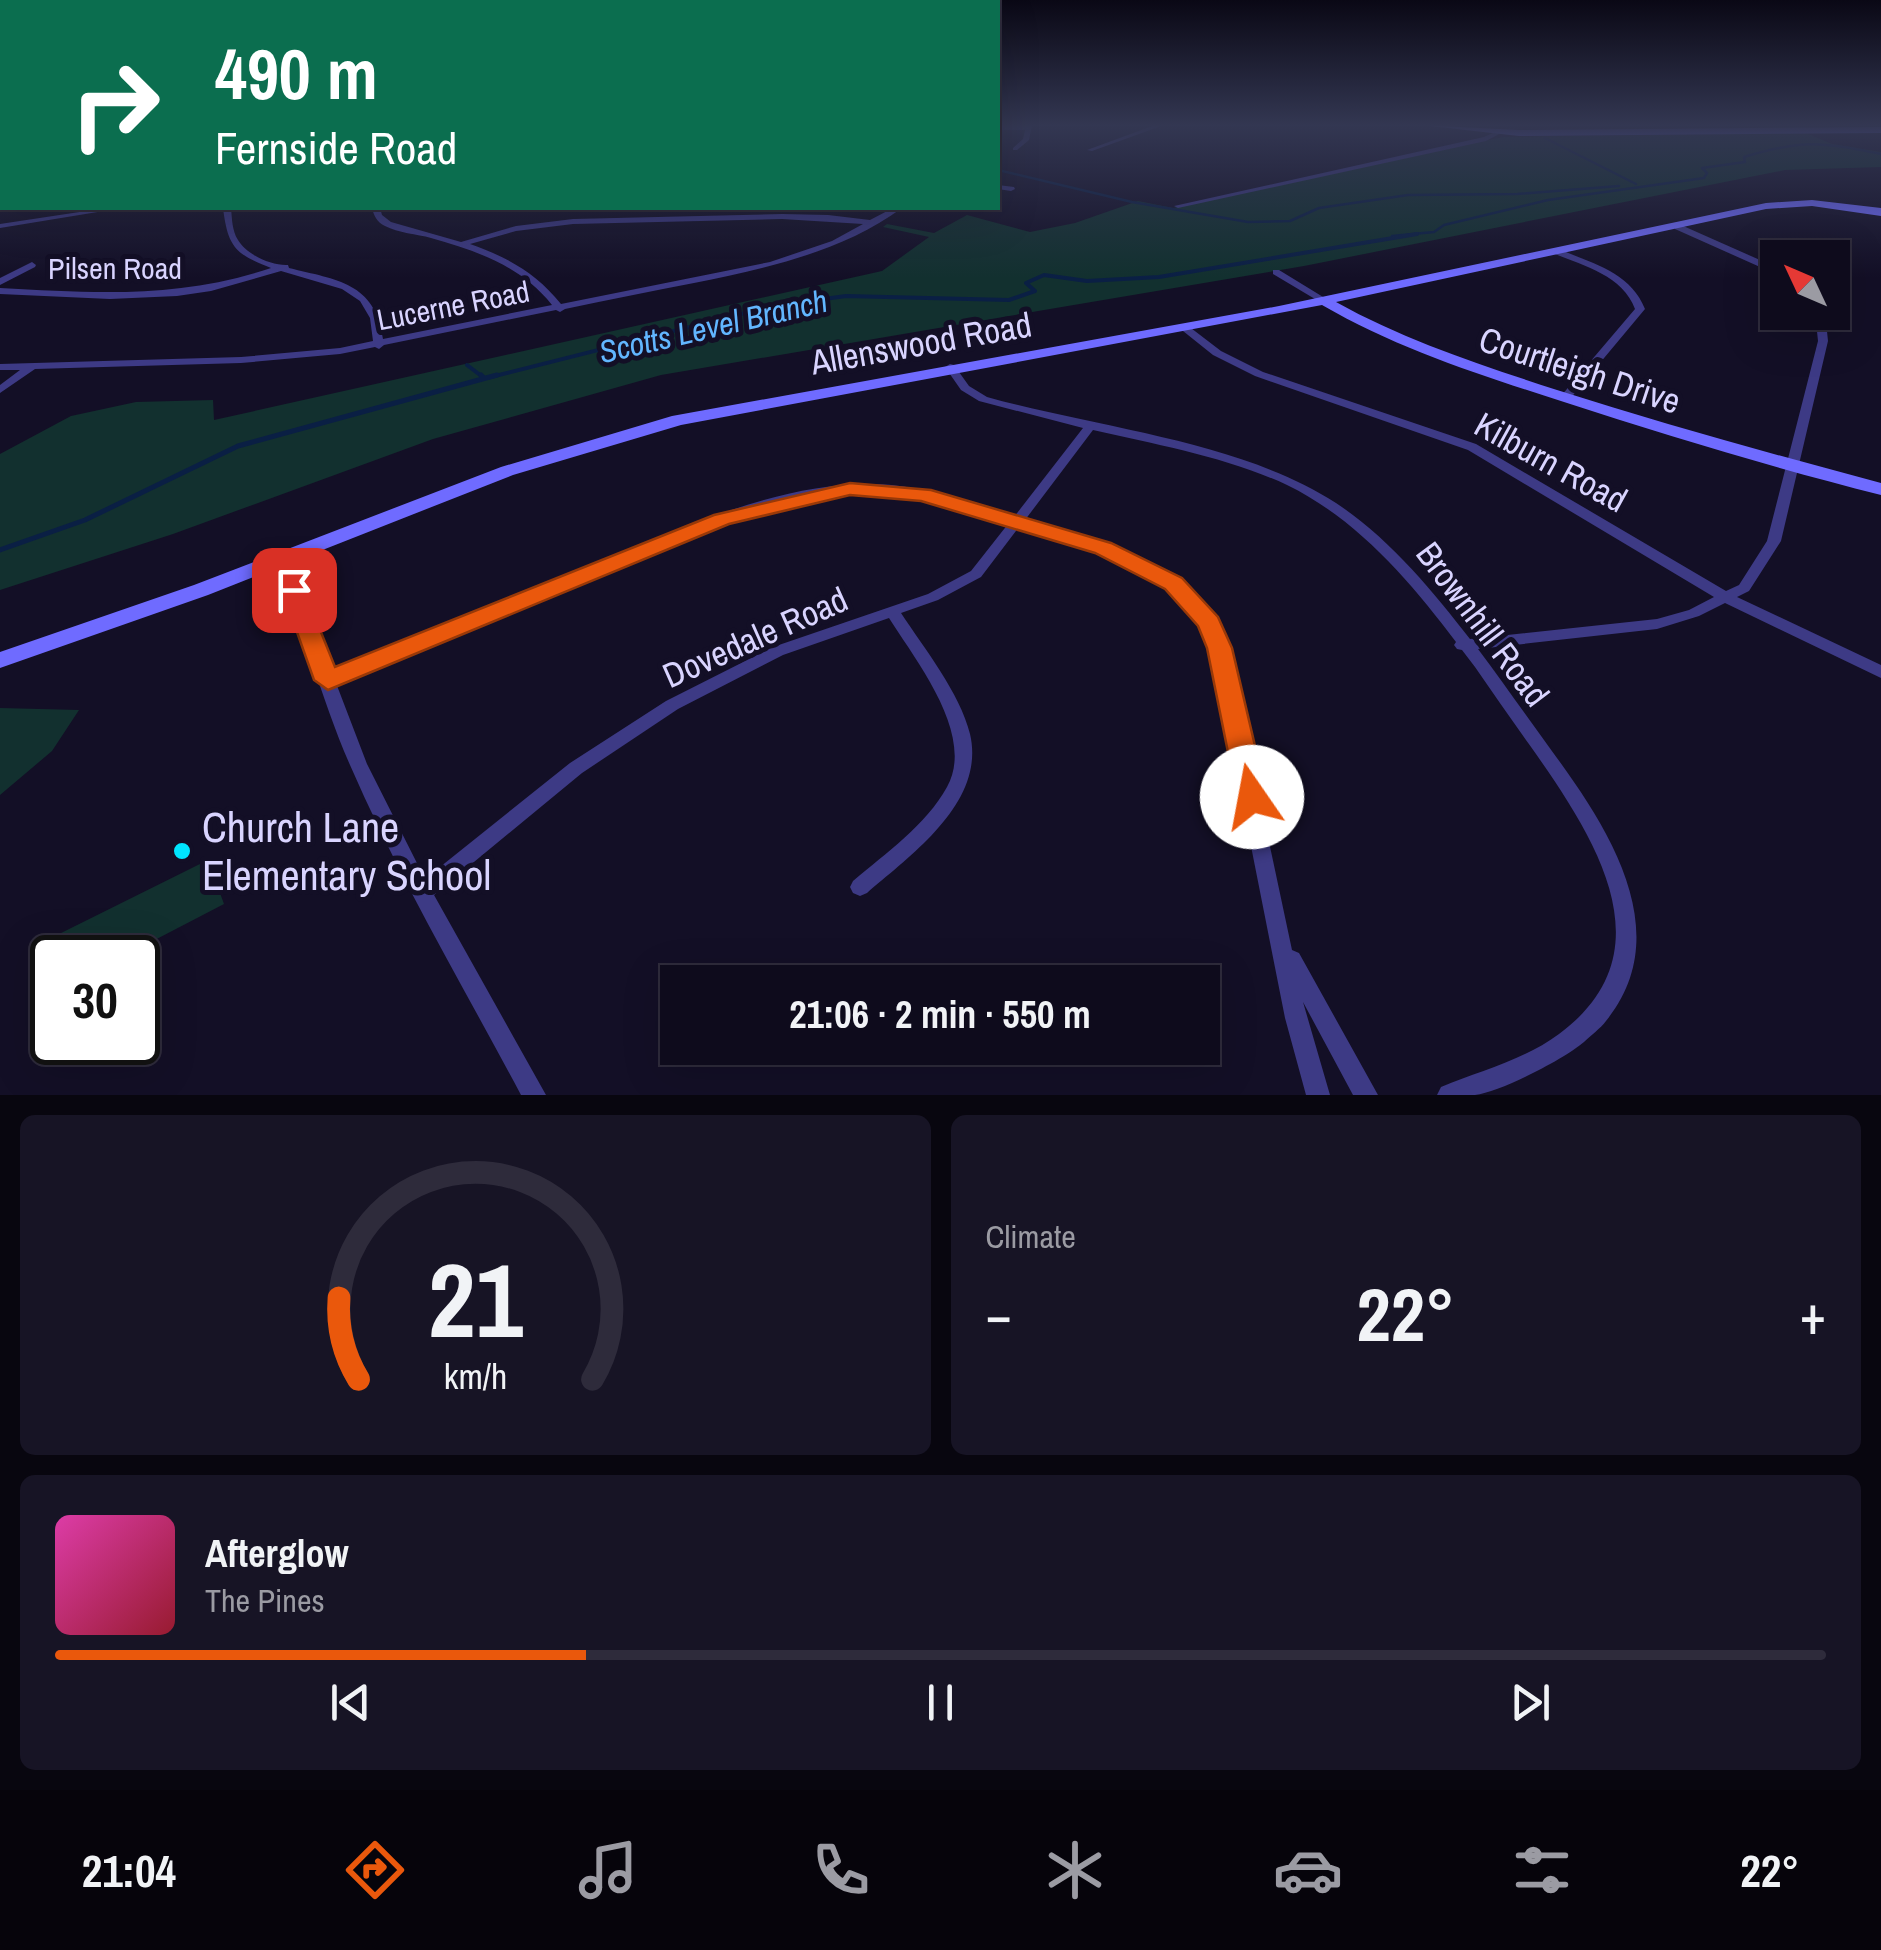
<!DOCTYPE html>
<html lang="en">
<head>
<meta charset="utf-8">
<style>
	:root { --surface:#0e0b1c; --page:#171425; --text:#f1f3f6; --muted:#9b9ba3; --line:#2e2b3b; --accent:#ea580c }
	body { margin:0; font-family:"Archivo Narrow",sans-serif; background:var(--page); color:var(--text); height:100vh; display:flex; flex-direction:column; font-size:38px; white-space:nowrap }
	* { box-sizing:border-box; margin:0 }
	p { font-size:32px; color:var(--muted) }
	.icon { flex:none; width:55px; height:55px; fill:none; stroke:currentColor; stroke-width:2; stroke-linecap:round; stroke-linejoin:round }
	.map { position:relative; height:1095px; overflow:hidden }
	.panel { display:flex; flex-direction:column; gap:20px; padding:20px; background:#08060f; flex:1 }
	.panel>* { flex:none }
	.top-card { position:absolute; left:0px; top:0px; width:1000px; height:210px; box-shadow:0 10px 40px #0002,0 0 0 2px var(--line); background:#0b6e4f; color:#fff; overflow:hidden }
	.needle { width:65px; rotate:314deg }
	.controls { position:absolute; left:1760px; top:240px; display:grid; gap:20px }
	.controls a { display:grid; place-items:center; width:90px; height:90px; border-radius:0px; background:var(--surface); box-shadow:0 10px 40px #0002,0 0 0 2px var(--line); font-size:50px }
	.speed { position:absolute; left:30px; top:935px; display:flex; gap:20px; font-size:50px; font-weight:700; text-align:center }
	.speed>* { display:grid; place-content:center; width:130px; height:130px; border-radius:50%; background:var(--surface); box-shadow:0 10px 40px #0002,0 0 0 2px var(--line); line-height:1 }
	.speed .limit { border:5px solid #111; border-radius:15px; background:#fff; color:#111 }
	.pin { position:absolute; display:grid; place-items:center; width:85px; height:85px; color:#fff; margin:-42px; border-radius:20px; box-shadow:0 5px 15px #0006 }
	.me { position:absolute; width:110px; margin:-55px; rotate:348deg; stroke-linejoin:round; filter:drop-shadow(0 0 8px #0008) }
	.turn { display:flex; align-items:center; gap:35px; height:210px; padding:0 50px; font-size:45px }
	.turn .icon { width:130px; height:130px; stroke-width:2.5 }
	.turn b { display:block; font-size:70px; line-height:85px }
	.big { font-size:75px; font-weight:700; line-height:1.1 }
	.panel .card { flex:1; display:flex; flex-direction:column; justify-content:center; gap:15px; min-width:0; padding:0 35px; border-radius:15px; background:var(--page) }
	.panel .dial { align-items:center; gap:0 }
	.dial svg { height:260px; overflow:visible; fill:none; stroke:var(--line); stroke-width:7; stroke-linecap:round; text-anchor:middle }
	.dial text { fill:var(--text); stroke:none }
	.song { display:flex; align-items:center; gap:30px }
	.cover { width:120px; height:120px; border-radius:15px; background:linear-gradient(135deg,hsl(320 70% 55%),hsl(350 70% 35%)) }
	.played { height:10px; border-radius:5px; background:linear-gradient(90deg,var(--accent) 30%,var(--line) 30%) }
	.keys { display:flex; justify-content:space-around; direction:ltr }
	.heat { display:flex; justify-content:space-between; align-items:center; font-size:55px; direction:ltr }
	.panel .tiles { flex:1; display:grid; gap:20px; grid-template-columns:1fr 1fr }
	.card:last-child { grid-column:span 2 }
	.trip { position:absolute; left:660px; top:965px; width:560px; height:100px; border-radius:0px; background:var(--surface); box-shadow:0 10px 40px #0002,0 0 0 2px var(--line); font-weight:700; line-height:100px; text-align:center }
	.tab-bar { display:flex; height:160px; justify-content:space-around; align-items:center; background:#06040b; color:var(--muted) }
	.tab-bar .icon { width:70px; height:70px }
	.tab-bar .on { color:var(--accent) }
	.tab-bar b { font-size:45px; color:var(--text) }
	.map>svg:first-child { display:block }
	.green { fill:#12302f }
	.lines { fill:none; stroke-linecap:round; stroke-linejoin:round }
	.stream-far2 { stroke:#0a1f44; stroke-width:2.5 }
	.stream-far1 { stroke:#0a1f44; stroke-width:4 }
	.stream { stroke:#0a1f44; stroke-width:5 }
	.street { fill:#3d3a85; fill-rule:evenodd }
	.secondary { fill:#6f6bff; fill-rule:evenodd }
	.route { fill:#ea580c; stroke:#983908; stroke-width:2.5 }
	.poi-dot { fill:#00e5ff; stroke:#130f26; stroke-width:4 }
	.labels { text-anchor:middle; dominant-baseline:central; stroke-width:10; stroke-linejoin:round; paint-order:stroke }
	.far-street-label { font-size:30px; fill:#d9d4ff; stroke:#130f26 }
	.far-water-label { font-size:32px; font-style:italic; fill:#62b6ff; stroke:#130f26 }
	.street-label { font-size:35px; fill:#d9d4ff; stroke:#130f26 }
	.near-poi-label { font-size:42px; fill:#d9d4ff; stroke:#130f26; text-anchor:start }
</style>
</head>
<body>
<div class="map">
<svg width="1881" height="1095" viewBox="0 0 1881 1095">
	<rect width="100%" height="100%" fill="#130f26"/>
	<path class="green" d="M1806,133L1832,144L1881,152V167L1785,170L1304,266L661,375L433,439L173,534L0,590V454L71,416L136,402L213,400L214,420L882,271L929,237L883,227L887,224L934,233L967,215L1030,232L1075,223L1138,201L1173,208L1503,137Z
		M0,708L79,710L52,751L0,795Z
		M208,860L224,904L122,957L52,958V969L47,940Z"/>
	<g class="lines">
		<path class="stream-far2" d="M1545,138L1636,184
			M998,170L1132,202L1248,222L1290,221L1319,208L1408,195L1517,194L1619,186
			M1392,236L1434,232L1444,225L1548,200L1704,178L1707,173L1702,168L1745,162L1744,157C1803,139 1821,142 1881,154"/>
		<path class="stream-far1" d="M467,365L484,378
			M487,378L773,306L846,296L1009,300L1035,291L1026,283L1044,275L1087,281L1159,277L1417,234"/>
		<path class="stream" d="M481,375L484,378
			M0,550L85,520L238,446L497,375"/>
		<path class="street" d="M1026,125H1032L1029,140L1017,150H1013V148L1023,139L1025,130H998V126Z
			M1155,125H1164L1092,151L1087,150Z
			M1499,130L1501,133L1486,141L1178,208L1174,206L1484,137Z
			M0,138H2V142H0Z
			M0,155H2V160H0Z
			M998,185L1014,187L1015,189L1011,191L998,189Z
			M106,208H122L0,228V224Z
			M223,208H231C232,218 232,231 238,240C247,255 272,266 288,265L289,268C337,280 375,282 383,339L552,305C521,266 477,251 431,238C417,234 398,233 385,226C377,222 374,216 372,208H380L382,215L391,222L461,242L516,226L573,219L782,214L828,215L870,220L893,208H902C842,252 767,268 694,283C651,291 608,300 565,309L560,312L556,310L384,345L379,349L375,347L340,354L241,363L35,369L0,393V385L20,370H0V364L241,357L340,348L373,341L370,318L360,301L342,289L281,271L211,291L177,296L110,299L0,294V288C96,293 178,299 271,268C235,254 228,247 223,208ZM782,219L863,224L832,241L770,262L561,304C536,273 507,257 470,244L516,231L573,224Z
			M1675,225H1681L1778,268V275L1675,229Z
			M1555,250H1561C1594,264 1631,273 1645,309L1569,400L1565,401L1559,398L1561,396L1635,309C1623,276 1585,266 1555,254Z
			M32,262L36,265L35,267L0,285V278Z
			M1273,270H1279L1328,300L1320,302L1273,274Z
			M1815,312H1825L1828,341L1781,541L1749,591L1737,597L1881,665V678L1725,603L1699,616L1657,629L1478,649C1502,681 1525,714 1549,747C1605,823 1679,931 1606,1021C1600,1029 1591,1035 1584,1042C1564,1059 1501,1092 1475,1095C1463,1095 1450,1095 1437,1095L1441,1087C1480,1071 1524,1060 1559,1034C1669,953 1596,840 1536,754C1515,725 1495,696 1475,667L1462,650L1457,649L1454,645L1456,642C1410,581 1357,519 1287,485C1227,457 1158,445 1093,430L1025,520C1117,549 1179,556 1228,649L1292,950L1299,953L1378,1095H1353L1303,1002L1330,1095H1306L1285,1018L1212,649C1169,565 1102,554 1019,527L981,577L938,600L901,613C924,648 960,693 970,734C986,802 912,854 867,893L860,896L853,893L850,887L853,881C886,853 926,825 947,787C976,735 916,661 889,618L783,655L678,709L582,773L434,895L546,1095H521C463,986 399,878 350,765C320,697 305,625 267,561L274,557L279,558C302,594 318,632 332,672C419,637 506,602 592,566C682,529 774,483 874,484C921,485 969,502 1014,517L1083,428L979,401L961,390L945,367L950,364L954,365L969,386L987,397C1097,428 1241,441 1336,503C1389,538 1432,590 1470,639L1657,619L1689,610L1714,597L1468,450L1255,376L1213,355L1178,327L1187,325L1221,351L1263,372L1476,444L1726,591L1739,585L1767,541L1818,341ZM877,492L940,502L1008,524L971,571L928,594L773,647L666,701L570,763L425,879L367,764L336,683L736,517C783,502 828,493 877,492Z"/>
		<path class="secondary" d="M1421,125L1519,130L1881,127V133L1519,136Z
			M1812,200L1881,208V216L1812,206L1766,209L1336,302C1406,341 1481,365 1557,390C1664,424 1772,454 1881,483V495C1774,468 1668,436 1564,402C1480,375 1398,349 1322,305L681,425L513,475L208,595L0,668V652L194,585L501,467L672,416L1279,306L1766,203Z"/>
	</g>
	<linearGradient id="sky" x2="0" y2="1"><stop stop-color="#0a0815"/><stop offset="0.45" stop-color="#333752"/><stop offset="1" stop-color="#333752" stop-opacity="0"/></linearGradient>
	<rect width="1881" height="278" fill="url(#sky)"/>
	<path class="route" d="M850,483L931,490L1111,543L1182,578L1218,617L1232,648L1267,797L1263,805L1252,809L1241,805L1237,797L1207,648L1198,626L1165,589L1095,553L921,501L850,495L729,524L328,690L314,680L282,590L285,585H302L335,667L714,515Z"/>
	<circle class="poi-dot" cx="182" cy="851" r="10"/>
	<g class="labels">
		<g class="far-street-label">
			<text x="115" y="268">Pilsen Road</text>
			<text transform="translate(453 305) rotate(-11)">Lucerne Road</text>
		</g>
		<g class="far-water-label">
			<text transform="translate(713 326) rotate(-13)">Scotts Level Branch</text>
		</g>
		<g class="street-label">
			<text transform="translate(921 343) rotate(-10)">Allenswood Road</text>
			<text transform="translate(1580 370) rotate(18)">Courtleigh Drive</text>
			<text transform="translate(1551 462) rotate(29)">Kilburn Road</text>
			<text transform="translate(1483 624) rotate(53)">Brownhill Road</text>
			<text transform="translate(755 637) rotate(-24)">Dovedale Road</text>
		</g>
		<g class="near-poi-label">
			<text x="202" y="827">Church Lane<tspan x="202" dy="48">Elementary School</tspan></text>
		</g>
	</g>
</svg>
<div class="controls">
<a><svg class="needle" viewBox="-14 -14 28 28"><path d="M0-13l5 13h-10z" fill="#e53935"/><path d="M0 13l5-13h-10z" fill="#9b9ba3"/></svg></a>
</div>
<div class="speed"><div class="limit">30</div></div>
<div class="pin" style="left:294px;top:590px;background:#d93025"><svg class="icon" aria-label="arrive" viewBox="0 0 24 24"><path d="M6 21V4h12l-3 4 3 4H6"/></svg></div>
<svg class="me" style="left:1252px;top:797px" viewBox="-20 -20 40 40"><circle r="19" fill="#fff"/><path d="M0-13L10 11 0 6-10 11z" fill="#ea580c"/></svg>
<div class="trip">21:06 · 2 min · 550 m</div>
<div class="top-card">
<div class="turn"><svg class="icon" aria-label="right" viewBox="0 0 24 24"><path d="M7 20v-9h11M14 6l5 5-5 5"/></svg><div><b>490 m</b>Fernside Road</div></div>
</div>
</div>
<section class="panel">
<div class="tiles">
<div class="card dial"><svg viewBox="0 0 100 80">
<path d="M14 69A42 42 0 1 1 86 69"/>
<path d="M14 69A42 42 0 0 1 8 44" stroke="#ea580c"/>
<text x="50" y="56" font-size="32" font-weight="700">21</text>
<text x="50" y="72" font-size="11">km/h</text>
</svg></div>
<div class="card"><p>Climate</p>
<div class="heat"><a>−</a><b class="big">22°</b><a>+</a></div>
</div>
<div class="card">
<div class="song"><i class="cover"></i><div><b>Afterglow</b><p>The Pines</p></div></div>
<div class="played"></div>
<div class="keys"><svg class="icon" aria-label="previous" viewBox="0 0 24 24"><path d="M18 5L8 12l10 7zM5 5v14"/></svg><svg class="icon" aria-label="pause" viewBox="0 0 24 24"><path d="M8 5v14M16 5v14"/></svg><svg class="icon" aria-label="next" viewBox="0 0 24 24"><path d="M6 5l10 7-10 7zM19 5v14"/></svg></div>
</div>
</div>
</section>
<nav class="tab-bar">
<b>21:04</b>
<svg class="icon on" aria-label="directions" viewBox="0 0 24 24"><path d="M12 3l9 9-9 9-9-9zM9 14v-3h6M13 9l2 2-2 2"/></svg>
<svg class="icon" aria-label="music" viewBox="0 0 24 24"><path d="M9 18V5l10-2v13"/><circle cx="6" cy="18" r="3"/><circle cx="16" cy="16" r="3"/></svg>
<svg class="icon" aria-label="phone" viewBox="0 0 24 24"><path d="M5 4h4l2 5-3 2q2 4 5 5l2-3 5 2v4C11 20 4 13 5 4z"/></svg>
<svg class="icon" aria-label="climate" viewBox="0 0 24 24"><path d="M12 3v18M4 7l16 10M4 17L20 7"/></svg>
<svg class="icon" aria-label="car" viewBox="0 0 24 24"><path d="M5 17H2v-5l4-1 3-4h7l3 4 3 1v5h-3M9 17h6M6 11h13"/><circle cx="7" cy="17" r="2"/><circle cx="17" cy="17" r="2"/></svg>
<svg class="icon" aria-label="filters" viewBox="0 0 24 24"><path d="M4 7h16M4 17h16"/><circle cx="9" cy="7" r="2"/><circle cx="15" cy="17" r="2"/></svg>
<b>22°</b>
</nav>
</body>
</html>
